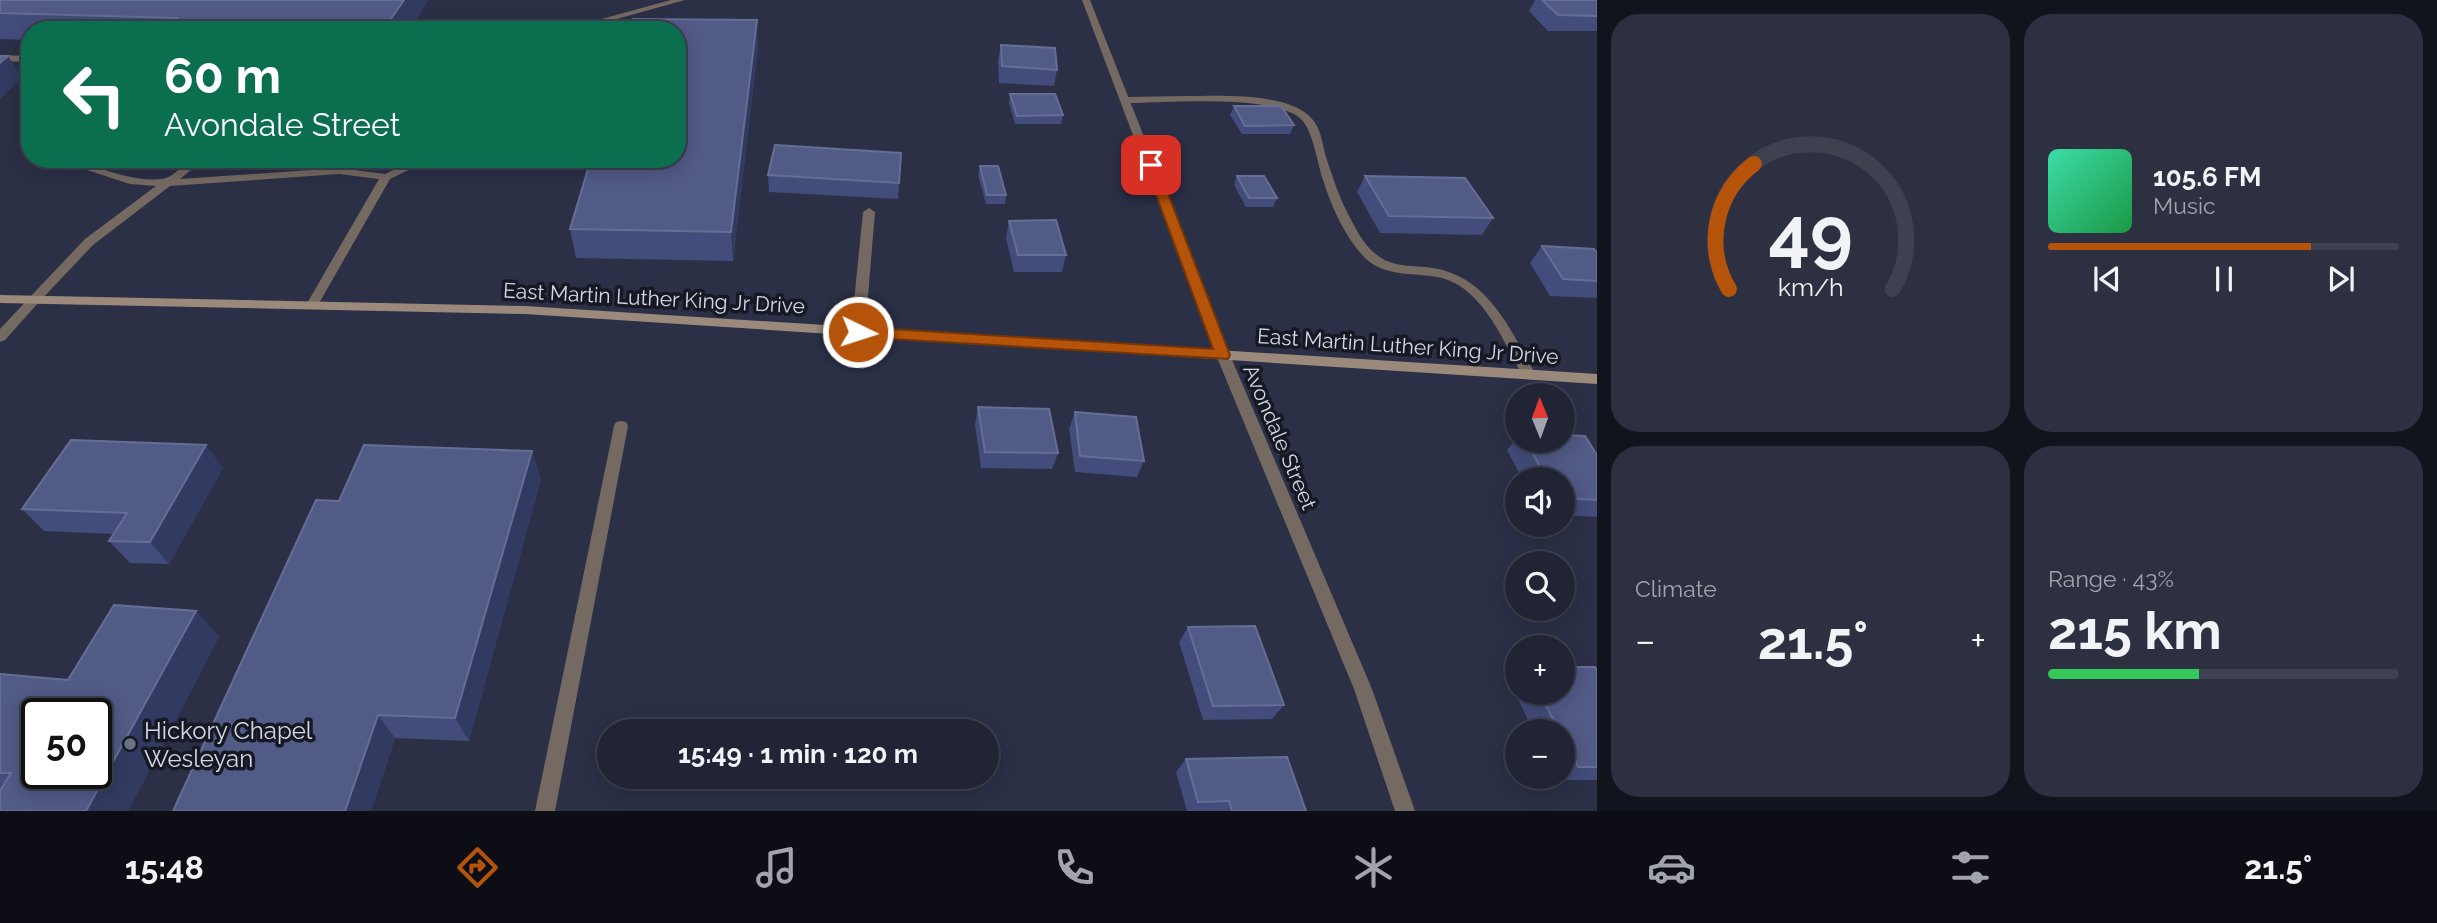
<!DOCTYPE html>
<html lang="en">
<head>
<meta charset="utf-8">
<style>
	:root { --surface:#202435; --page:#2d3041; --text:#f1f3f6; --muted:#a2a4ad; --line:#3d4150; --accent:#b45309 }
	body { margin:0; font-family:Raleway,sans-serif; background:var(--page); color:var(--text); height:100vh; display:flex; flex-direction:column; font-size:26px; white-space:nowrap }
	* { box-sizing:border-box; margin:0 }
	p { font-size:23px; color:var(--muted) }
	.icon { flex:none; width:38px; height:38px; fill:none; stroke:currentColor; stroke-width:2; stroke-linecap:round; stroke-linejoin:round }
	.map { position:relative; flex:1; overflow:hidden }
	.sheet { display:flex; flex-direction:column; gap:14px; padding:14px; background:#12141d; width:840px }
	.sheet>* { flex:none }
	.guide { position:absolute; left:21px; top:21px; width:665px; height:147px; border-radius:28px; box-shadow:0 4px 18px #0003,0 0 0 2px var(--line); background:#0b6e4f; color:#fff; overflow:hidden }
	.needle { width:46px; rotate:359deg }
	.fabs { position:absolute; left:1505px; top:383px; display:grid; gap:14px }
	.fabs a { display:grid; place-items:center; width:70px; height:70px; border-radius:50%; background:var(--surface); box-shadow:0 4px 18px #0003,0 0 0 2px var(--line); font-size:35px }
	.speed { position:absolute; left:21px; top:698px; display:flex; gap:14px; font-size:35px; font-weight:700; text-align:center }
	.speed>* { display:grid; place-content:center; width:91px; height:91px; border-radius:50%; background:var(--surface); box-shadow:0 4px 18px #0003,0 0 0 2px var(--line); line-height:1 }
	.speed .limit { border:4px solid #111; border-radius:10px; background:#fff; color:#111 }
	.pin { position:absolute; display:grid; place-items:center; width:60px; height:60px; color:#fff; margin:-30px; border-radius:14px; box-shadow:0 4px 10px #0006 }
	.me { position:absolute; width:77px; margin:-38px; rotate:94deg; stroke-linejoin:round; filter:drop-shadow(0 0 5px #0008) }
	.turn { display:flex; align-items:center; gap:24px; height:147px; padding:0 28px; font-size:32px }
	.turn .icon { width:91px; height:91px; stroke-width:2.5 }
	.turn b { display:block; font-size:49px; line-height:60px }
	.big { font-size:52px; font-weight:700; line-height:1.1 }
	.sheet .tile { flex:1; display:flex; flex-direction:column; justify-content:center; gap:10px; min-width:0; padding:0 24px; border-radius:28px; background:var(--page) }
	.sheet .dial { align-items:center; gap:0 }
	.dial svg { height:182px; overflow:visible; fill:none; stroke:var(--line); stroke-width:7; stroke-linecap:round; text-anchor:middle }
	.dial text { fill:var(--text); stroke:none }
	.song { display:flex; align-items:center; gap:21px }
	.cover { width:84px; height:84px; border-radius:10px; background:linear-gradient(135deg,hsl(160 70% 55%),hsl(140 70% 35%)) }
	.played { height:7px; border-radius:4px; background:linear-gradient(90deg,var(--accent) 75%,var(--line) 75%) }
	.keys { display:flex; justify-content:space-around; direction:ltr }
	.heat { display:flex; justify-content:space-between; align-items:center; font-size:38px; direction:ltr }
	.charge { height:10px; border-radius:5px; background:linear-gradient(90deg,#34c759 43%,var(--line) 0) }
	.sheet .tiles { flex:1; display:grid; gap:14px; grid-template-columns:repeat(2,1fr) }
	.trip { position:absolute; left:597px; top:719px; width:402px; height:70px; border-radius:35px; background:var(--surface); box-shadow:0 4px 18px #0003,0 0 0 2px var(--line); font-weight:700; line-height:70px; text-align:center }
	.tab-bar { display:flex; height:112px; justify-content:space-around; align-items:center; background:#0d0e15; color:var(--muted) }
	.tab-bar .icon { width:49px; height:49px }
	.tab-bar .on { color:var(--accent) }
	.tab-bar b { font-size:32px; color:var(--text) }
	main { display:flex; flex:1; min-height:0 }
	.map>svg:first-child { display:block }
	.lines { fill:none; stroke-linecap:round; stroke-linejoin:round }
	.service { fill:#756a62; fill-rule:evenodd }
	.minor { fill:#756a62; fill-rule:evenodd }
	.tertiary { fill:#756a62; fill-rule:evenodd }
	.secondary { fill:#9b8a7c; fill-rule:evenodd }
	.wall { fill:#434c7a }
	.shaded-wall { fill:#333a61 }
	.building { fill:#525a86; stroke:#666e95; stroke-width:2; fill-rule:evenodd }
	.route { fill:#b45309; stroke:#753606; stroke-width:2 }
	.worship-dot { fill:#6b7280; stroke:#161923; stroke-width:2.5 }
	.labels { text-anchor:middle; dominant-baseline:central; stroke-width:7; stroke-linejoin:round; paint-order:stroke }
	.street-label { font-size:21px; fill:#d3d7e6; stroke:#161923 }
	.near-poi-label { font-size:24px; fill:#d3d7e6; stroke:#161923; text-anchor:start }
</style>
</head>
<body>
<main>
<div class="map">
<svg width="1597" height="811" viewBox="0 0 1597 811">
	<rect width="100%" height="100%" fill="#2b3047"/>
	<g class="lines">
		<path class="service" d="M671,0H685L577,30H561Z
			M0,55L30,56V62L0,61Z
			M1188,96C1222,96 1299,91 1317,126C1322,136 1323,147 1326,157C1332,175 1338,194 1347,212C1355,227 1363,245 1377,255C1393,268 1414,265 1433,268C1489,277 1511,331 1536,375L1534,378H1524C1504,344 1485,290 1442,278C1417,272 1387,278 1366,259C1345,238 1332,208 1323,180C1318,165 1313,132 1302,120C1277,93 1162,103 1125,103L1120,100L1125,97Z
			M53,159C90,159 123,183 161,179C177,178 181,159 204,159L180,179L339,168L385,174L416,159H431L390,179L318,305L312,309L306,305L379,179L339,174L170,186L93,245L39,302H31L29,299L31,296L85,239L156,186L130,184Z
			M869,208L875,212L865,332L858,337L851,332L863,212Z
			M621,421L626,422L628,426L555,811H535L614,426L616,422Z"/>
		<path class="minor" d="M1082,0H1090L1230,355L1372,689L1415,811H1395L1354,689L1216,355Z"/>
		<path class="tertiary" d="M35,295L39,296L41,299L39,302L5,340L0,342V329L31,296Z"/>
		<path class="secondary" d="M0,295L525,306L1597,374V384L525,314L0,303Z"/>
	</g>
	<path class="wall" d="M0,0L410,30H30V40L0,39Z
		M1535,0H1597V31H1548L1529,11Z
		M1001,45L1057,70L1054,86L999,83L998,61Z
		M758,47L733,261L576,258L570,229Z
		M1010,94L1063,115L1061,124H1015L1009,103Z
		M1234,106L1294,125L1290,134H1242L1230,115Z
		M980,166L1006,195L1005,204H986L978,175Z
		M768,175L899,183L898,199L769,192Z
		M1237,176L1277,198L1273,207H1246L1234,185Z
		M1365,176L1493,218L1482,235L1380,233L1357,192Z
		M1009,221L1066,255L1062,272H1014L1006,238Z
		M1542,246L1597,253V298L1550,296L1530,263Z
		M978,407L1058,453L1052,469L981,468L975,424Z
		M1075,412L1144,461L1137,477L1075,472L1069,429Z
		M1517,438V441H1563L1597,455V517L1563,515V480H1523L1507,450Z
		M223,468L169,564L130,563L109,541L114,534L44,531L22,509Z
		M541,479L469,741L395,738L371,811L339,501Z
		M196,611L219,637L128,811H0V674L68,680Z
		M1188,627L1284,705L1272,719L1203,720L1179,642Z
		M1597,670V780H1559L1557,777H1563V732H1534L1509,681L1517,674V693H1563Z
		M1186,759L1306,811H1187L1176,772Z"/>
	<path class="shaded-wall" d="M404,0H429L410,30H383Z
		M757,20L758,47L733,261L731,232Z
		M8,56L22,78L0,99V63Z
		M206,445L223,468L169,564L150,542Z
		M532,451L541,479L469,741L455,718Z
		M196,611L219,637L128,811H86Z
		M378,715L395,738L371,811H345Z"/>
	<path class="building" d="M0,0H404L383,30H165L177,18L0,13Z
		M1542,0H1597V16L1558,15Z
		M633,19L757,20L731,232L570,229L591,159H677V30H630Z
		M1001,45L1055,48L1057,70L1002,66Z
		M0,56H8L0,63Z
		M1010,94H1055L1063,115L1017,116Z
		M1234,106H1281L1294,125L1245,126Z
		M775,145L901,153L899,183L768,175Z
		M980,166H998L1006,195H987Z
		M1237,176H1264L1277,198H1249Z
		M1365,176L1465,178L1493,218L1389,216Z
		M1056,220L1066,255H1018L1009,221Z
		M1542,246L1594,249L1597,253V281L1563,279Z
		M978,407L1049,409L1058,453L985,452Z
		M1075,412L1136,417L1144,461L1080,456Z
		M1563,435L1585,436L1597,455V500L1563,498V480H1547L1526,441H1563Z
		M71,440L206,445L150,542L109,541L127,513L22,509Z
		M364,445L532,451L455,718L378,715L345,811H173L316,500L339,501Z
		M114,605L196,611L86,811H0V791L11,773H0V674L68,680ZM37,714H96V774H37Z
		M1255,626L1284,705L1213,706L1188,627Z
		M1563,667H1595L1597,670V767H1578L1563,737V732H1560L1539,693H1563Z
		M1287,757L1306,811H1232L1229,801L1198,802L1186,759Z"/>
	<path class="route" d="M1151,161L1157,165L1230,355L1228,359L858,337L851,332L858,327L1213,349L1145,165Z"/>
	<circle class="worship-dot" cx="130" cy="744" r="7"/>
	<g class="labels">
		<g class="street-label">
			<text transform="translate(654 298) rotate(3)">East Martin Luther King Jr Drive</text>
			<text transform="translate(1408 346) rotate(4)">East Martin Luther King Jr Drive</text>
			<text transform="translate(1280 437) rotate(67)">Avondale Street</text>
		</g>
		<g class="near-poi-label">
			<text x="144" y="730">Hickory Chapel<tspan x="144" dy="28">Wesleyan</tspan></text>
		</g>
	</g>
</svg>
<div class="fabs">
<a><svg class="needle" viewBox="-14 -14 28 28"><path d="M0-13l5 13h-10z" fill="#e53935"/><path d="M0 13l5-13h-10z" fill="#a2a4ad"/></svg></a>
<a><svg class="icon" aria-label="sound" viewBox="0 0 24 24"><path d="M4 9h4l5-4v14l-5-4H4zM17 9q2 3 0 6"/></svg></a>
<a><svg class="icon" aria-label="search" viewBox="0 0 24 24"><circle cx="10" cy="10" r="6"/><path d="M15 15l6 6"/></svg></a>
<a>+</a>
<a>−</a>
</div>
<div class="speed"><div class="limit">50</div></div>
<div class="pin" style="left:1151px;top:165px;background:#d93025"><svg class="icon" aria-label="arrive" viewBox="0 0 24 24"><path d="M6 21V4h12l-3 4 3 4H6"/></svg></div>
<svg class="me" style="left:858px;top:332px" viewBox="-20 -20 40 40"><circle r="17" fill="#b45309" stroke="#fff" stroke-width="3"/><path d="M0-11L8 9 0 5-8 9z" fill="#fff"/></svg>
<div class="trip">15:49 · 1 min · 120 m</div>
<div class="guide">
<div class="turn"><svg class="icon" aria-label="left" viewBox="0 0 24 24"><path d="M17 20v-9H6M10 6l-5 5 5 5"/></svg><div><b>60 m</b>Avondale Street</div></div>
</div>
</div>
<section class="sheet">
<div class="tiles">
<div class="tile dial"><svg viewBox="0 0 100 80">
<path d="M14 69A42 42 0 1 1 86 69"/>
<path d="M14 69A42 42 0 0 1 25 14" stroke="#b45309"/>
<text x="50" y="56" font-size="32" font-weight="700">49</text>
<text x="50" y="72" font-size="11">km/h</text>
</svg></div>
<div class="tile">
<div class="song"><i class="cover"></i><div><b>105.6 FM</b><p>Music</p></div></div>
<div class="played"></div>
<div class="keys"><svg class="icon" aria-label="previous" viewBox="0 0 24 24"><path d="M18 5L8 12l10 7zM5 5v14"/></svg><svg class="icon" aria-label="pause" viewBox="0 0 24 24"><path d="M8 5v14M16 5v14"/></svg><svg class="icon" aria-label="next" viewBox="0 0 24 24"><path d="M6 5l10 7-10 7zM19 5v14"/></svg></div>
</div>
<div class="tile"><p>Climate</p>
<div class="heat"><a>−</a><b class="big">21.5°</b><a>+</a></div>
</div>
<div class="tile"><p>Range · 43%</p><b class="big">215 km</b><div class="charge"></div></div>
</div>
</section>
</main>
<nav class="tab-bar">
<b>15:48</b>
<svg class="icon on" aria-label="directions" viewBox="0 0 24 24"><path d="M12 3l9 9-9 9-9-9zM9 14v-3h6M13 9l2 2-2 2"/></svg>
<svg class="icon" aria-label="music" viewBox="0 0 24 24"><path d="M9 18V5l10-2v13"/><circle cx="6" cy="18" r="3"/><circle cx="16" cy="16" r="3"/></svg>
<svg class="icon" aria-label="phone" viewBox="0 0 24 24"><path d="M5 4h4l2 5-3 2q2 4 5 5l2-3 5 2v4C11 20 4 13 5 4z"/></svg>
<svg class="icon" aria-label="climate" viewBox="0 0 24 24"><path d="M12 3v18M4 7l16 10M4 17L20 7"/></svg>
<svg class="icon" aria-label="car" viewBox="0 0 24 24"><path d="M5 17H2v-5l4-1 3-4h7l3 4 3 1v5h-3M9 17h6M6 11h13"/><circle cx="7" cy="17" r="2"/><circle cx="17" cy="17" r="2"/></svg>
<svg class="icon" aria-label="filters" viewBox="0 0 24 24"><path d="M4 7h16M4 17h16"/><circle cx="9" cy="7" r="2"/><circle cx="15" cy="17" r="2"/></svg>
<b>21.5°</b>
</nav>
</body>
</html>
